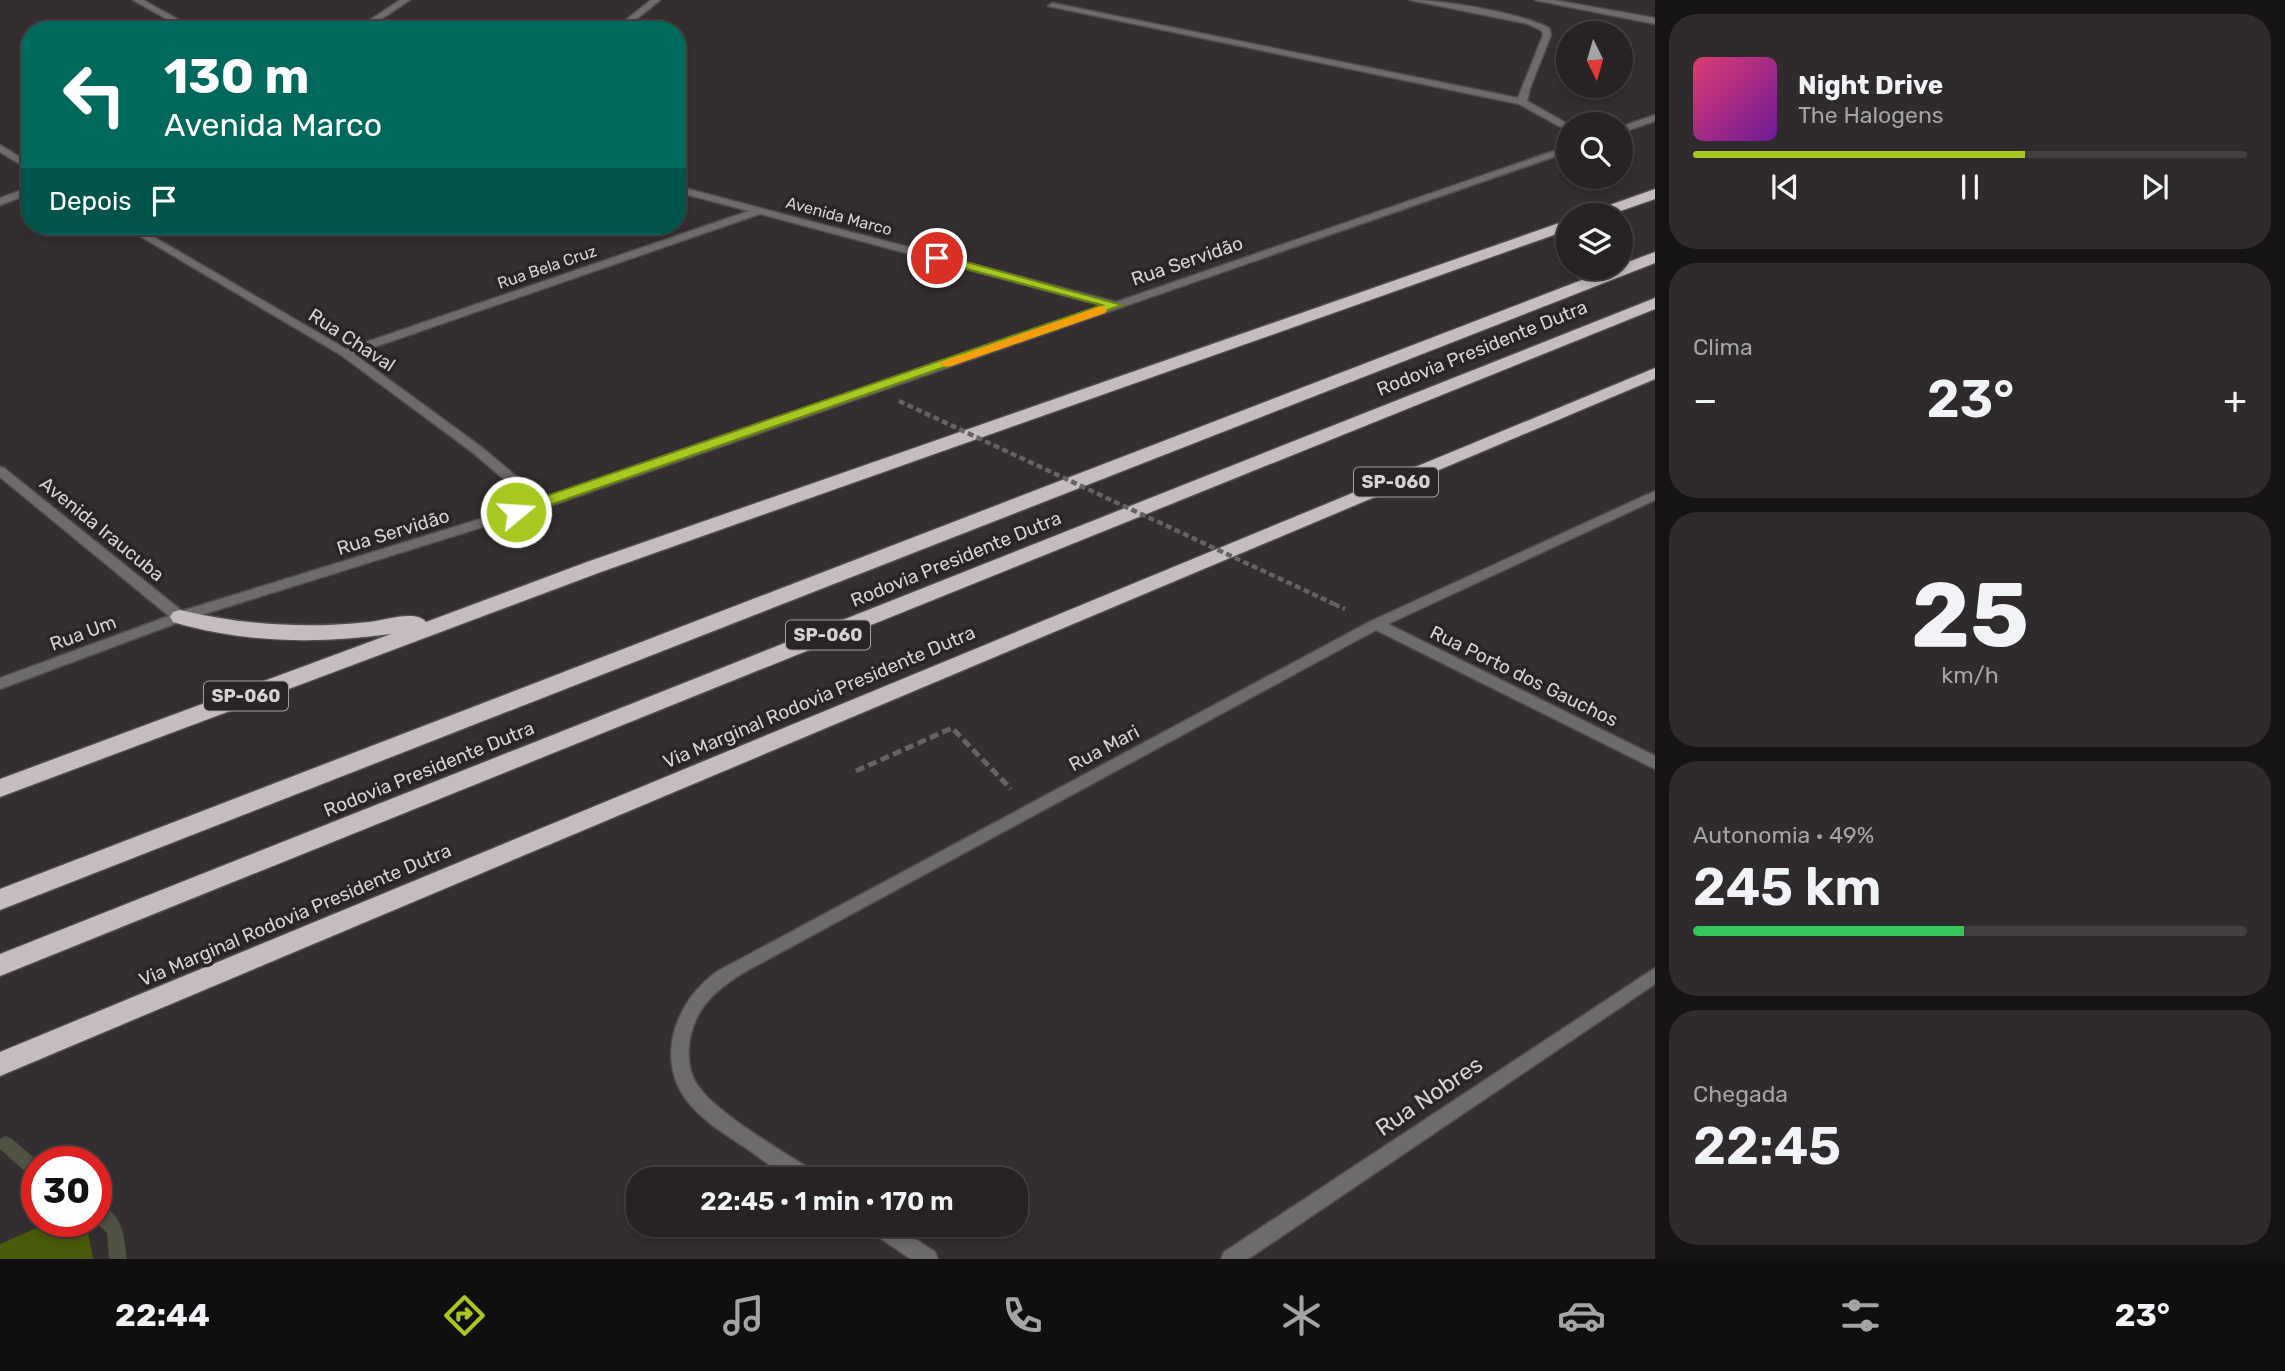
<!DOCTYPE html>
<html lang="pt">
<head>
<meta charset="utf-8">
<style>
	:root { --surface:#272224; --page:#2f2a2c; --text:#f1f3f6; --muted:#a4a4a6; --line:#433f41; --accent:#a7c820 }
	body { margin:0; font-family:Rubik,sans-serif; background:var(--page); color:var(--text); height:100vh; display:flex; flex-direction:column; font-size:26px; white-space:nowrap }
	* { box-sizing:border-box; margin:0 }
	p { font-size:23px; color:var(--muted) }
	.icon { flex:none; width:38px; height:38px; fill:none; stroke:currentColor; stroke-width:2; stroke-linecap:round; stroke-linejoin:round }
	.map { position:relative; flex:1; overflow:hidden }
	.details { display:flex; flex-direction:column; gap:14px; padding:14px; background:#151314; width:630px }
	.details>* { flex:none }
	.guide { position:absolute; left:21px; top:21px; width:665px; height:214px; border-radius:28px; box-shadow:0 4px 10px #0003,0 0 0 2px var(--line); background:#00695c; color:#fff; overflow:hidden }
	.needle { width:46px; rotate:175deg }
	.controls { position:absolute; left:1556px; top:21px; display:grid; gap:14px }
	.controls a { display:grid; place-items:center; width:77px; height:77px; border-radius:50%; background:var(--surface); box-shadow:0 4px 10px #0003,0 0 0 2px var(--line); font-size:35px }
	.speed { position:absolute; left:21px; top:1146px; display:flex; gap:14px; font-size:35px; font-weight:700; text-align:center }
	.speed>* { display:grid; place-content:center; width:91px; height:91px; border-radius:50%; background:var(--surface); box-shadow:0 4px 10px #0003,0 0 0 2px var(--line); line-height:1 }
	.speed .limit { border:10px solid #d22; background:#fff; color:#111 }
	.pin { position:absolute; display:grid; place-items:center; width:60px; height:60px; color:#fff; margin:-30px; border:4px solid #fff; border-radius:50%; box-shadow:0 2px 7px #0007 }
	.me { position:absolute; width:77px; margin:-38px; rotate:72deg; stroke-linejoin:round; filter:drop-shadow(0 0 5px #0008) }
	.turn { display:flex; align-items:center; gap:24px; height:147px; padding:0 28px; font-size:32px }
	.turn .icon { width:91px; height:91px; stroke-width:2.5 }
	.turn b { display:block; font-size:49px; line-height:60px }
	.then { display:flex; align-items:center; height:66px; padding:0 28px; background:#0003; gap:14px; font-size:26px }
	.big { font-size:52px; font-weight:600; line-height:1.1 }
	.details .card { flex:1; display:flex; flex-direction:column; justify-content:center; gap:10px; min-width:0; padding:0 24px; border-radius:28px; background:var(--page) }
	.details .dial { align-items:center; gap:0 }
	.dial b { font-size:91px; line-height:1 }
	.song { display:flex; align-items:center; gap:21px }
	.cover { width:84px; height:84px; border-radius:10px; background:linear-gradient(135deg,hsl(340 70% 55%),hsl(280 70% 35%)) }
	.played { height:7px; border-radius:4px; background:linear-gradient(90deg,var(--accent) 60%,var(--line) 60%) }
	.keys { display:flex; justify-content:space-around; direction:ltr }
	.heat { display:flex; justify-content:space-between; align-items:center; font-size:38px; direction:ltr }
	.charge { height:10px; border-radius:5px; background:linear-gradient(90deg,#34c759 49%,var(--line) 0) }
	.trip { position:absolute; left:626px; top:1167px; width:402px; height:70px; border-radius:28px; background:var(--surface); box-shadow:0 4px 10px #0003,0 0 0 2px var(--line); font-weight:600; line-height:70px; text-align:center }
	.dock { display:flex; height:112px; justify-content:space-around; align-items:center; background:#100e0e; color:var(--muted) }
	.dock .icon { width:49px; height:49px }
	.dock .current { color:var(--accent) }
	.dock b { font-size:32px; color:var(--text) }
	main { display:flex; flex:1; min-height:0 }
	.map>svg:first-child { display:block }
	.green { fill:#4b5b0c }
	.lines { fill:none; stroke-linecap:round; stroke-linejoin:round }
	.stream { fill:#505343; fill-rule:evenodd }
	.lane-casing { stroke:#514c4d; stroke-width:3 }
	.street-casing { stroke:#514c4d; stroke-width:3 }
	.highway-casing { stroke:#514c4d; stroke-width:3 }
	.path-far1 { stroke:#666163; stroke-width:4.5; stroke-dasharray:6 3.5; stroke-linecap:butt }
	.path { stroke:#666163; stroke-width:5; stroke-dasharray:9 4.5; stroke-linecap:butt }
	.lane { fill:#6e6b6c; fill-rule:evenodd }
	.street { fill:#6e6b6c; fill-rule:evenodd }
	.highway { fill:#c4bcbe; fill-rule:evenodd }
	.path-bridge { stroke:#666163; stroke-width:4.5; stroke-dasharray:6 3.5; stroke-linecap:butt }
	.route { fill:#a7c820; stroke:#6d8215; stroke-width:2 }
	.slow { fill:#f59e0b }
	.labels { text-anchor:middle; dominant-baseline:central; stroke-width:7; stroke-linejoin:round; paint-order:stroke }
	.far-street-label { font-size:16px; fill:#d6d2d3; stroke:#2a2426 }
	.shield { fill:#2a2426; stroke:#a29e9f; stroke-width:2 }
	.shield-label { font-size:18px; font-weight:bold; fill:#d6d2d3 }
	.street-label { font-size:19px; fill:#d6d2d3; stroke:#2a2426 }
	.near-street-label { font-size:23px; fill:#d6d2d3; stroke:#2a2426 }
</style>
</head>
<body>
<main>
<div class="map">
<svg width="1655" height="1259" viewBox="0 0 1655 1259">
	<rect width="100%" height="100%" fill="#342e30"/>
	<path class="green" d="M50,1222H86L93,1259H0V1244Z"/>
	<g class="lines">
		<path class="stream" d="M6,1136L12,1139L39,1162H37V1179L31,1177L0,1149V1139Z
			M96,1202C123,1213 124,1235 127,1259H109L107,1233L96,1222Z"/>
		<defs>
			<path id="lane" d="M1410,0C1443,0 1521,13 1549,28L1551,35L1530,88L1527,101L1568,124V131L1519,104L1048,6L1052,3L1518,98L1543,35L1542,31L1528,24Z"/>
			<path id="street" d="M133,0H143L197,30H186Z
				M400,0H410L365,30H355Z
				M651,0H660L623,30H613Z
				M1535,0H1553L1655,18V24Z
				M1655,115V121L1620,133V127Z
				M0,145L30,163V170L0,152Z
				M1568,146V152L547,507L185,620L0,689V678L169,616L0,477V467L4,468L182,611L532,503L472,452L341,355L123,226H135L346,349L749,211L677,192V186L1116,302ZM760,214L1104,306L544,499L480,446L354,354Z
				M30,187V194L0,205V198Z
				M1655,491V500L1388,624L1655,756V769L1376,630L750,969C724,984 701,1000 692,1030C687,1047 687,1068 696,1083C714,1113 786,1153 818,1174L820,1180C812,1180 801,1182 793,1179C778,1173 757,1155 743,1146C723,1133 699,1118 685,1098C655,1055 678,998 718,971L1371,621Z
				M1655,968V984L1248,1259H1221L1224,1252Z
				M868,1225H895L935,1252L938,1259H911L871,1232Z"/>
			<path id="highway" d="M1655,189V199L1609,215H1587L1590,212Z
				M1568,220V230L601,572L0,797V779L391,634C317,644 244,643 173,622L170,617L173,612L180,610C243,625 304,629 369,622C383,621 416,609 426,622L587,562Z
				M1655,252V263L0,910V889L1613,268H1620V265Z
				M1655,298V309L0,976V954Z
				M1655,368V379L0,1076V1052Z"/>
		</defs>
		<use href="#lane" class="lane-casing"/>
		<use href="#street" class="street-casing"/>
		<use href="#highway" class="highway-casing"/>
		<path class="path-far1" d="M1334,604L1345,609"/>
		<path class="path" d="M856,771L952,728L1011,789"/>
		<use href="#lane" class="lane"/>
		<use href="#street" class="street"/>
		<use href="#highway" class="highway"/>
		<path class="path-bridge" d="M899,401L1334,604"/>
	</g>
	<path class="route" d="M937,254L1122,305L521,515L516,517L509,512L511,508L1102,305L933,260V255Z"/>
	<path class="slow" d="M1101,306L1107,310L1105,313L951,366L946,367L939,363Z"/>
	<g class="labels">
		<g class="far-street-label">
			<text transform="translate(839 216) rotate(15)">Avenida Marco</text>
			<text transform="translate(547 267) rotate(-19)">Rua Bela Cruz</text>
		</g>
		<g class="shield">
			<rect x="1354" y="467.5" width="84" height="29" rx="5"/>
			<rect x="786" y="620.5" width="84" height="29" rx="5"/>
			<rect x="204" y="681.5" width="84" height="29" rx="5"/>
		</g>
		<g class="shield-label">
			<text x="1396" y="482">SP-060</text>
			<text x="828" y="635">SP-060</text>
			<text x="246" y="696">SP-060</text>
		</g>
		<g class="street-label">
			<text transform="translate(1187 261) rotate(-19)">Rua Servidão</text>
			<text transform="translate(352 340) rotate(33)">Rua Chaval</text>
			<text transform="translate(1482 348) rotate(-22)">Rodovia Presidente Dutra</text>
			<text transform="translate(102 529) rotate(39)">Avenida Iraucuba</text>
			<text transform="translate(393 532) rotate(-17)">Rua Servidão</text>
			<text transform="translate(956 559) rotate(-22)">Rodovia Presidente Dutra</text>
			<text transform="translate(83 633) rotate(-20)">Rua Um</text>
			<text transform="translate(1524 676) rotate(26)">Rua Porto dos Gauchos</text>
			<text transform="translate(819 697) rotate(-23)">Via Marginal Rodovia Presidente Dutra</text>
			<text transform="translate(1104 748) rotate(-28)">Rua Mari</text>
			<text transform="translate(429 769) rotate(-22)">Rodovia Presidente Dutra</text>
			<text transform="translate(295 915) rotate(-23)">Via Marginal Rodovia Presidente Dutra</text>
		</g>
		<g class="near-street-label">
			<text transform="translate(1429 1096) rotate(-34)">Rua Nobres</text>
		</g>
	</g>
</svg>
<div class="controls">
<a><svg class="needle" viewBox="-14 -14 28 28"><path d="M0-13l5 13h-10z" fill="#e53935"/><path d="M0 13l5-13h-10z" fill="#a4a4a6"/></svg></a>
<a><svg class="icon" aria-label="search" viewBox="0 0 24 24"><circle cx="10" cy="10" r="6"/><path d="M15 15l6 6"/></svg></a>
<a><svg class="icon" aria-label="layers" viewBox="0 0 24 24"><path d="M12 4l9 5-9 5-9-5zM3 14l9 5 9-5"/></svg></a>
</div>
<div class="speed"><div class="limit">30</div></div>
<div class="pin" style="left:937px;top:258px;background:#d93025"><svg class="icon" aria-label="arrive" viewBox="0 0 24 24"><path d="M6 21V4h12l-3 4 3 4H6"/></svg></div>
<svg class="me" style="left:516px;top:512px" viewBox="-20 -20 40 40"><circle r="17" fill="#a7c820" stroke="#fff" stroke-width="3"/><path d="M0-11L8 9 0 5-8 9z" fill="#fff"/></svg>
<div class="trip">22:45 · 1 min · 170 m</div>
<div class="guide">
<div class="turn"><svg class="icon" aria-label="left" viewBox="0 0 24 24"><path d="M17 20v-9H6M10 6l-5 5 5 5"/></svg><div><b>130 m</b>Avenida Marco</div></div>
<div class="then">Depois<svg class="icon" aria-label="arrive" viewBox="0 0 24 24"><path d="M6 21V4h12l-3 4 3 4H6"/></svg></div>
</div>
</div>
<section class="details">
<div class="card">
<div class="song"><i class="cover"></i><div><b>Night Drive</b><p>The Halogens</p></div></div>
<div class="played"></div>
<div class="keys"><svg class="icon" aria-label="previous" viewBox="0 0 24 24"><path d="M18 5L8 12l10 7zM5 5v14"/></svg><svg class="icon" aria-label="pause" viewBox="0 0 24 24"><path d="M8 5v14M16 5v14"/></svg><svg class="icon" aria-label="next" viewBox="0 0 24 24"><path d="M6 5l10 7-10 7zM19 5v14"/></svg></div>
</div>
<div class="card"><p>Clima</p>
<div class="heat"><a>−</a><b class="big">23°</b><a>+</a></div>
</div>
<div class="card dial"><b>25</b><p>km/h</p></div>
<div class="card"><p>Autonomia · 49%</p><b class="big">245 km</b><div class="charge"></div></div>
<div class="card"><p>Chegada</p><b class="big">22:45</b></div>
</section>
</main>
<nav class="dock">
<b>22:44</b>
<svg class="icon current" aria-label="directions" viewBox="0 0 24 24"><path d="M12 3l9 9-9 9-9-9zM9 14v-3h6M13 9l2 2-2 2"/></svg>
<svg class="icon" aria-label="music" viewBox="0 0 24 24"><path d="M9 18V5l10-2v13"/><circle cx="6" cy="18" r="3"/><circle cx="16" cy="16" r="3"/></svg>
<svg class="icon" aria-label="phone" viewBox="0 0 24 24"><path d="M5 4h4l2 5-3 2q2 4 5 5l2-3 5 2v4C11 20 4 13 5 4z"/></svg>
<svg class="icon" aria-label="climate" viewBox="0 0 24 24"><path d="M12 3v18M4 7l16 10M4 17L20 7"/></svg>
<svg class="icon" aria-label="car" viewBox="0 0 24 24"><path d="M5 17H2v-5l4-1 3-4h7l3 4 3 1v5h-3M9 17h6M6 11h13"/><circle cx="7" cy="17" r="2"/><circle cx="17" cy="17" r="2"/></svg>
<svg class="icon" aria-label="filters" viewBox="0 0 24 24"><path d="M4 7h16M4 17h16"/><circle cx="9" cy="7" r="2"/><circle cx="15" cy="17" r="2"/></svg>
<b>23°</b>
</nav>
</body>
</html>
